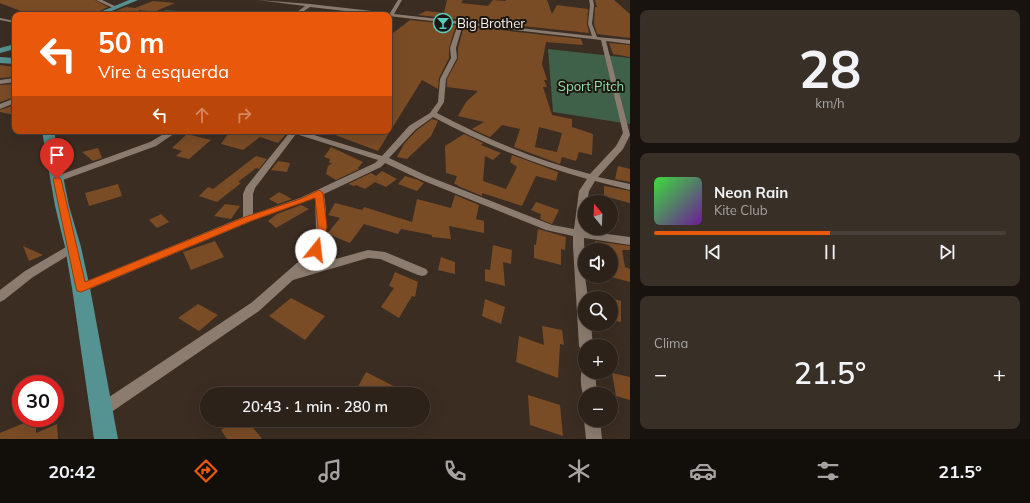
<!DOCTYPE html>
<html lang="pt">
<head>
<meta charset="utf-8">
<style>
	:root { --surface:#2c221a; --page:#382f27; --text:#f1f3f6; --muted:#a6a4a2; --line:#483f39; --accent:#ea580c }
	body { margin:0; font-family:Mulish,sans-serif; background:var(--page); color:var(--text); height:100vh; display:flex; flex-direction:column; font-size:15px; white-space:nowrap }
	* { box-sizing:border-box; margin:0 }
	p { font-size:13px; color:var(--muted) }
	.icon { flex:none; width:22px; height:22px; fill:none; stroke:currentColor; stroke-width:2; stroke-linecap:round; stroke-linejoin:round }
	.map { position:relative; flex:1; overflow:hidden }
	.panel { display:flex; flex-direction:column; gap:10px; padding:10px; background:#18130e; width:400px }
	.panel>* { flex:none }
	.hud { position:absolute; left:12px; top:12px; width:380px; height:122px; border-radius:8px; box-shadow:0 4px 16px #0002,0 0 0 1px var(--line); background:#ea580c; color:#fff; overflow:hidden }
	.needle { width:26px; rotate:341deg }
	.buttons { position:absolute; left:578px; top:195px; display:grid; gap:8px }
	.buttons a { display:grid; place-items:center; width:40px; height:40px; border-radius:50%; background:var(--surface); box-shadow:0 4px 16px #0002,0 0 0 1px var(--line); font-size:20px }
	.speed { position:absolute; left:12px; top:375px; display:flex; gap:8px; font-size:20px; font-weight:700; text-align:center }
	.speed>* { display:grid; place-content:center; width:52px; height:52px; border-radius:50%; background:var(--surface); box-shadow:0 4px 16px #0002,0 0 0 1px var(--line); line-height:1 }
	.speed .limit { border:6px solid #d22; background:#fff; color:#111 }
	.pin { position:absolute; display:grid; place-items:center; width:34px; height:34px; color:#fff; margin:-41px -17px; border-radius:50% 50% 50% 0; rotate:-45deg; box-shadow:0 0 4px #0007 }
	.pin .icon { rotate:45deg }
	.me { position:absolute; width:44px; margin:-22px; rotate:16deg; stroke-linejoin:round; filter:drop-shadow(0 0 3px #0008) }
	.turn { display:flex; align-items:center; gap:14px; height:84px; padding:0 20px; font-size:18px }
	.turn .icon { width:52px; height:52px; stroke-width:2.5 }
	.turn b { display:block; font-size:28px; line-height:34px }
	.lanes { display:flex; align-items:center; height:38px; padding:0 20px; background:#0003; justify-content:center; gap:20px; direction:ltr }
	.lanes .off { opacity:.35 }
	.big { font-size:30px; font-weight:600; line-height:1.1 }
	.panel .tile { flex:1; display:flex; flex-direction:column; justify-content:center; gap:6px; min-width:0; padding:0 14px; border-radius:8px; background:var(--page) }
	.panel .dial { align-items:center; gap:0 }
	.dial b { font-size:52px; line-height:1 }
	.song { display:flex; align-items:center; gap:12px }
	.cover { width:48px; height:48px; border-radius:6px; background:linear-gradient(135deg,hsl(120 70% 55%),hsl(280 70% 35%)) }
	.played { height:4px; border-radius:2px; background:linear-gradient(90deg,var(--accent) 50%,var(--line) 50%) }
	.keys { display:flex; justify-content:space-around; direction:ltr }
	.heat { display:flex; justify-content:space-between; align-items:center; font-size:22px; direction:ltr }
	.trip { position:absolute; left:200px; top:387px; width:230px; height:40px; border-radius:20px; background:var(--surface); box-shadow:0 4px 16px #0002,0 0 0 1px var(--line); font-weight:600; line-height:40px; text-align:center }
	.dock { display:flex; height:64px; justify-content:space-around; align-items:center; background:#120e0a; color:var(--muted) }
	.dock .icon { width:28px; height:28px }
	.dock .current { color:var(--accent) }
	.dock b { font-size:18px; color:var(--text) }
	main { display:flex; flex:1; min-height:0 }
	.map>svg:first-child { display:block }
	.green { fill:#3f6149 }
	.building { fill:#7a4c26; fill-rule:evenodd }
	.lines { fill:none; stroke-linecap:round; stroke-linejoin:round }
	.street { fill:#8c7c6f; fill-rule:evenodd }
	.primary { fill:#559292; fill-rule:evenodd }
	.route { fill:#ea580c; stroke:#983908 }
	.labels { text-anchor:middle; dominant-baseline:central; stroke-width:4; stroke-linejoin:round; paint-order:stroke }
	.far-poi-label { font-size:13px; fill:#fbf1ea; stroke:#1d1712; text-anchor:start }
	.far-park-label { font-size:13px; fill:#92e2aa; stroke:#1d1712 }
</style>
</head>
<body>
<main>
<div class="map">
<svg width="630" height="439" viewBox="0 0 630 439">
	<rect width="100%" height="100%" fill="#3b2d22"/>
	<path class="green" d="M166,10L228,15H155Z
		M548,49L630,58V124L553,112Z"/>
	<path class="building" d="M0,0H95L108,7L92,15H31L0,3Z
		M447,0H463L461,3L488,6L493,0L506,1V0H547L552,14L557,5L588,9L587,24L589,33L418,15L426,11L444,13Z
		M595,0H614L630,14V38L597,34L594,24L595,7H597Z
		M153,1L175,3L154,12L139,10V15H106L126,7L135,8Z
		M410,20L456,25L449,48V58L439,78L438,89L422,80L378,151L327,132L389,131V36Z
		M464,26L581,39L583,45L546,42L542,64L547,80H544L547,87H543L552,115L572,119V127L593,134L592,155L579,152L576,161L562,157L560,164L514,147L520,129L502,125L490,137L472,129L484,122L458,116L466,102L478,91L447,87V79L458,59V48ZM539,127L562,133L557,152L535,147Z
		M609,43L630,45V57L613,54Z
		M0,65L15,67V77L0,78Z
		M15,84V97L0,102V85Z
		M15,105V112L10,114L0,112V110Z
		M432,119L438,121L431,136L407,159L397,157L404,144L416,131Z
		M230,131H288V132L278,143L260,137L243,150L221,144Z
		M187,134L211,140L189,159L176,156L182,151L172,148Z
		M464,134L483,143L481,145L501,153L493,160L485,156L483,181L506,189L517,167L510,162L512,155L558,172L556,181L536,176L522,206L482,193V196L458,186V185L454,184L457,176L446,173L445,146Z
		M331,147L363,162L358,168L359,169L336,180L326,174L328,166L332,163H329L330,159L324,157Z
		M98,148L102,158L93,161L82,152Z
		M256,156L267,159L259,169L256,168L238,182L241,183L217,202L199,196L208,187L213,189Z
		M278,161L290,163L287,172L271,170Z
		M618,166L630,169V182L615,179Z
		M382,171L397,179L386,187L375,182L365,189L356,185L354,186L348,184L371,173L376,176Z
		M405,176L418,180L424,183L417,191L398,184Z
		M118,184L122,196L89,206L85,193Z
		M604,186L630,191V203L604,196Z
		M279,192L292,199L278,204L269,199Z
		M455,195L479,205L476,219L484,221V233L449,226L451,239L432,237V235L401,229L398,234L364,224L350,243L327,234L340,218L328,215L335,203L362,210L364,207L412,222L417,199L451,208Z
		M536,202L559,210L552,224L540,219L541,214L531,210Z
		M225,204L240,206L231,219L214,216Z
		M301,205L309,209L276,228L268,221L277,214Z
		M161,214L169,222L157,228L149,220Z
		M538,229L566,237L565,250L561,249V265L534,258V245H536Z
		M215,241L224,257L191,270L183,252Z
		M595,241L630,246V250H622L625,267L630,269V282L611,277V250H596Z
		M493,245L512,250L511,264L503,262L505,286L485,281V269L490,270Z
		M23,246L43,255L29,261Z
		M441,257L455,262V274L438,270Z
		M395,272L418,282L415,297L412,296L399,318L381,307L394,288L389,286Z
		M291,298L325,316L305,340L269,316Z
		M611,298L621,301V322L611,320Z
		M485,299L505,307L501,324L482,316Z
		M198,304L218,315L199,331L178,318Z
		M542,326L562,330L564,345L560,344L558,378L516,362L519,336L544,345Z
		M366,372L409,394H354Z
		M612,373L630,377V400L616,396Z
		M528,395L560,405L563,436L530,425Z
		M36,418V433L57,424L58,439H0V433Z
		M236,420H247L262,439H227L221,430Z"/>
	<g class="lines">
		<path class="street" d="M96,0H102L117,7L113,8Z
			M258,0L310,4L390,13L398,0H402L394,14L592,36L588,24L590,5L589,0H593L594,5L592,24L597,37L630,40V44L606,41L630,135L623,149L598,177L630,184V190L595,181L589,191L587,202H585L584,231L630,237V245L584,238L585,276L588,298H585V324H591L593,346H585V352L581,350L579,346L573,246V236L546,230L419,179L385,163L381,167L324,194C328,221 328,248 307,267L368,250L385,252L426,269L428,272L426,275L422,276L418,275L380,259L368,258L293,280L259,311L107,415L102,418L97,415L94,410L97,405L251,303L306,255L313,243L316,227L315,198L252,221L85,291L81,293L77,291L75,288L77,285L243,217V194L246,187L290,132L289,131H301L382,156L409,126L430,113L438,102L440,79L451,58L450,48L458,24L310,7L298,15H293L305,6ZM463,24L601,40L623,133L616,146L590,174C537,160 486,139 437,113L444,102L446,79L457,58L456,48ZM433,117C482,143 533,164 587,179L579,191L574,229L552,225L425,175L389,158L415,130ZM296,134L378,160L375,163L300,198L253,214V194L255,188Z
			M0,18L15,21V23L0,20Z
			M15,78V82L0,84V80Z
			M15,98V103L0,109V104Z
			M169,131H178L156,146L60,181H54L53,179L54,177L150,142Z
			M73,243L77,244L78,247L77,250L33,277L4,300L0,302V290L25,271Z
			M583,367H585V372H595L597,394H585V399C581,391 579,376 583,367Z
			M585,418V420H600L602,439H586L584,420Z"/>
		<path class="primary" d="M129,0H138L102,15H93Z
			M15,44V49L0,53V48Z
			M0,57L15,58V64L0,63Z
			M42,131H54L69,206L81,247L90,288L118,439H94L72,288L65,247L55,206Z"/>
	</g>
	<path class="route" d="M57,177L61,179L85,282L245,217L300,199L319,190L323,193L327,227L319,252H312L311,250L318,227L315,198L251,221L81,292L77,291L76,288L53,179Z"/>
	<defs>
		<symbol id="bar-ring" viewBox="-11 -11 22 22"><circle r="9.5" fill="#1d1712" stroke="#59cebe" stroke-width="1.5"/><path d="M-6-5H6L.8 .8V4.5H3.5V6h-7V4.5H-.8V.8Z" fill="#59cebe"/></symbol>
	</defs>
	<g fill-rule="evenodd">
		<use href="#bar-ring" x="432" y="12" width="22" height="22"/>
	</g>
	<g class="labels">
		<g class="far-poi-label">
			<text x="457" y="23">Big Brother</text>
		</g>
		<g class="far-park-label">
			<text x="591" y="86">Sport Pitch</text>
		</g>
	</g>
</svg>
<div class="buttons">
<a><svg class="needle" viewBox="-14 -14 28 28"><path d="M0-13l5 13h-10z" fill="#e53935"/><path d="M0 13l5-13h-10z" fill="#a6a4a2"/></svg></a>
<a><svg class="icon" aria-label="sound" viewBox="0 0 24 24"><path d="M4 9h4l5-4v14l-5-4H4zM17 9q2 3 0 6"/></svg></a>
<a><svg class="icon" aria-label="search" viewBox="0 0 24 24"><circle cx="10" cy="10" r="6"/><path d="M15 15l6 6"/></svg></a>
<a>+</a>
<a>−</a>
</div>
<div class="speed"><div class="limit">30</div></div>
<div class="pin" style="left:57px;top:179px;background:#d93025"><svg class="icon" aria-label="arrive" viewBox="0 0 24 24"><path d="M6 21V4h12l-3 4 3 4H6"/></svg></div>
<svg class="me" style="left:316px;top:250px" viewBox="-20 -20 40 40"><circle r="19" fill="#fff"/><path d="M0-13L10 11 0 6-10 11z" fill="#ea580c"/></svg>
<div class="trip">20:43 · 1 min · 280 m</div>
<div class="hud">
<div class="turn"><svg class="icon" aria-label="left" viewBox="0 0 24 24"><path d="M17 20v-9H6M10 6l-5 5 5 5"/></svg><div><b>50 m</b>Vire à esquerda</div></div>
<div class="lanes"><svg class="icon" aria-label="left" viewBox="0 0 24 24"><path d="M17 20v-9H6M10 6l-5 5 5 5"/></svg><svg class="icon off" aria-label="ahead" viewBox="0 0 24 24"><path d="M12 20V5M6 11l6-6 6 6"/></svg><svg class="icon off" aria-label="right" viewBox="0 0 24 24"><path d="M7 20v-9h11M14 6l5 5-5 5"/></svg></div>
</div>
</div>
<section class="panel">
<div class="tile dial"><b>28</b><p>km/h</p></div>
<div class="tile">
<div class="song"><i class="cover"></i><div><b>Neon Rain</b><p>Kite Club</p></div></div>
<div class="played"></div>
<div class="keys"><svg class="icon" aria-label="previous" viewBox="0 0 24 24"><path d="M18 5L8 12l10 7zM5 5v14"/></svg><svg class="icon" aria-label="pause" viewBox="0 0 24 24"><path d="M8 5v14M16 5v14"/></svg><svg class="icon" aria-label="next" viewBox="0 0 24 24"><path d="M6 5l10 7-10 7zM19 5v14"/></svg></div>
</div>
<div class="tile"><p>Clima</p>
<div class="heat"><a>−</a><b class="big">21.5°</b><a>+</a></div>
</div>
</section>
</main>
<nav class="dock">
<b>20:42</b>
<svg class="icon current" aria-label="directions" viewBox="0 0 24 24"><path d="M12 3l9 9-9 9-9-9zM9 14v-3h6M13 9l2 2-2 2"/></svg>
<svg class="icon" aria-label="music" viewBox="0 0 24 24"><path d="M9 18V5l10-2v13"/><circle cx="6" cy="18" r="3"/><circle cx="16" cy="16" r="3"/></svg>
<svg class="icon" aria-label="phone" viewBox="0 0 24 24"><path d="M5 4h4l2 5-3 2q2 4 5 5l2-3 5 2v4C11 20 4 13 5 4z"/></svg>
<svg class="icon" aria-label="climate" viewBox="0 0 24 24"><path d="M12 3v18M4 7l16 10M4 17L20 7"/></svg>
<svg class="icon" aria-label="car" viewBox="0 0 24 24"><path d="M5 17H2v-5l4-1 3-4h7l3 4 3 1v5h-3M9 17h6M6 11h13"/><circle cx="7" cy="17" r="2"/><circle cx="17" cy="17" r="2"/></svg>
<svg class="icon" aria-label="filters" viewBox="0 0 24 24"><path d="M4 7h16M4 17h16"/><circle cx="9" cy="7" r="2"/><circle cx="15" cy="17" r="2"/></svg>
<b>21.5°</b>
</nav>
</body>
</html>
